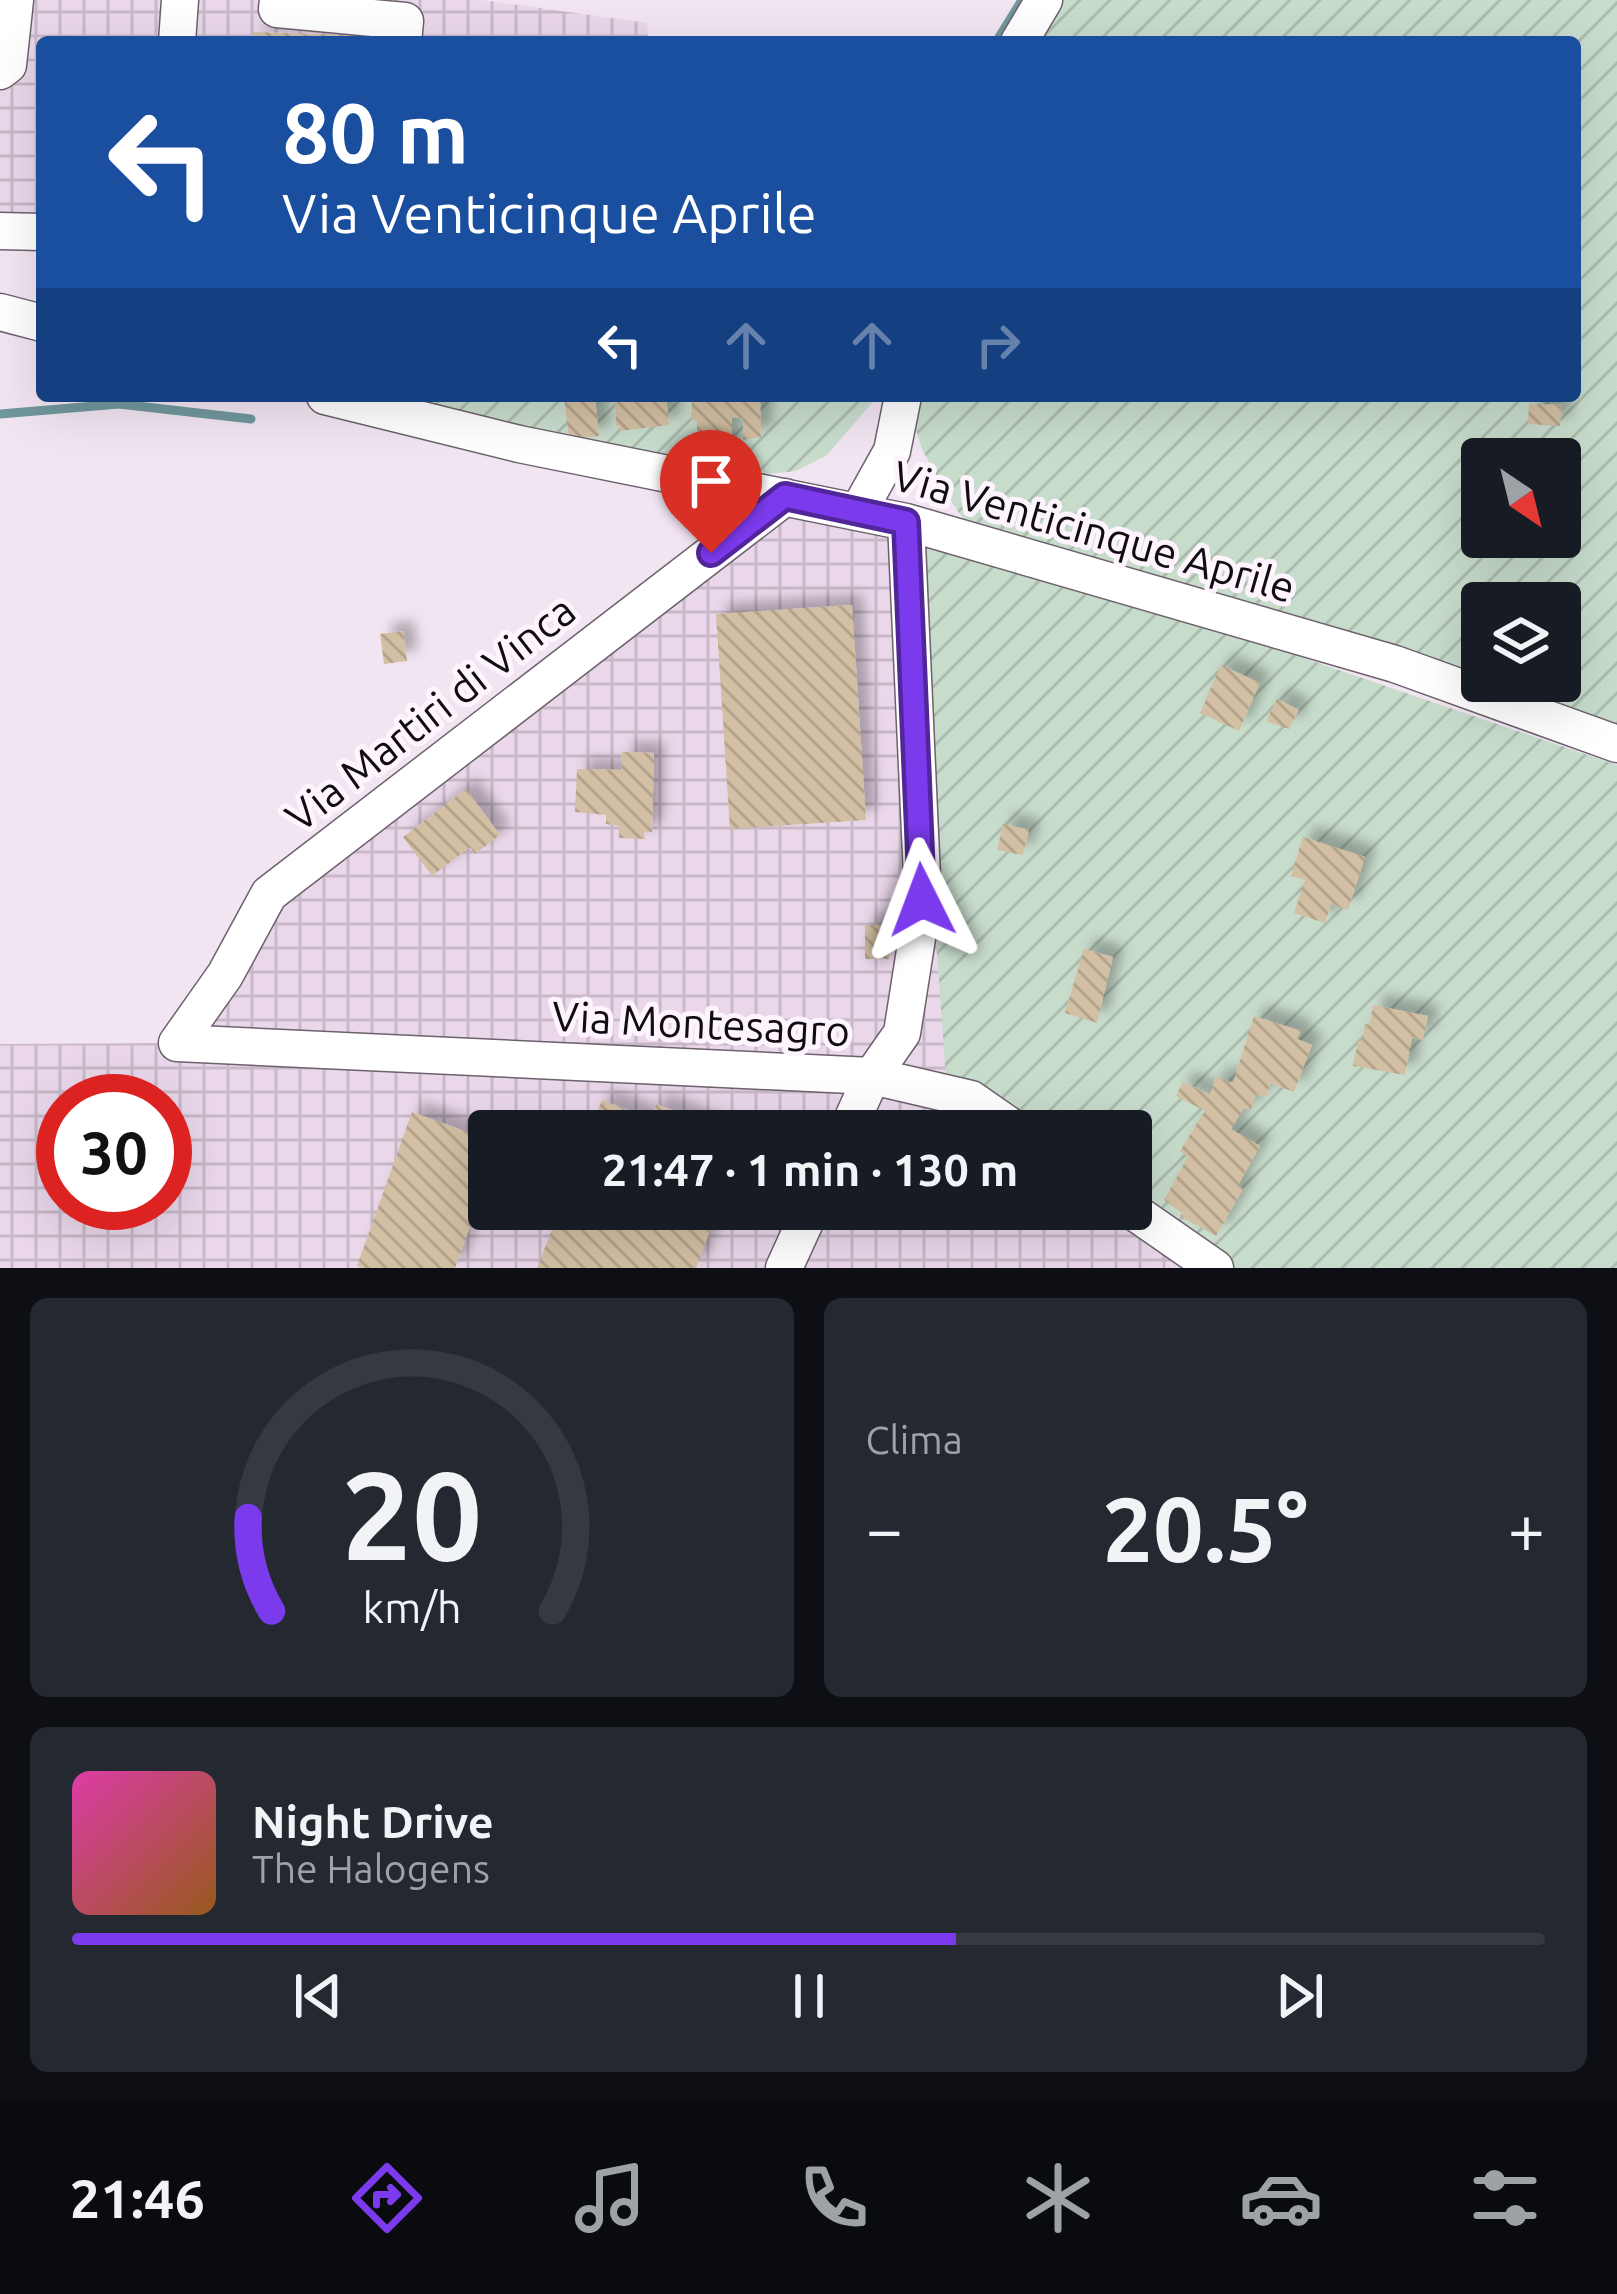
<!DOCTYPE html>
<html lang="it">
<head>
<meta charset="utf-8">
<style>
	:root { --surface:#171b24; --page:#242831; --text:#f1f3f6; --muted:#9ea1a6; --line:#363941; --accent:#7c3aed }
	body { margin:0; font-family:Ubuntu,sans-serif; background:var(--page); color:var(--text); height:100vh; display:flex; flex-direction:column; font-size:45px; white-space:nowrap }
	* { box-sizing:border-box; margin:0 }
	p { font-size:39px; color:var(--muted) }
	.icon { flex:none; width:66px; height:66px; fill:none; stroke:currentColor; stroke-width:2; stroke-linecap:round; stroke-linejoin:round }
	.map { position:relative; height:1268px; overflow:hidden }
	.panel { display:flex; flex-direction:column; gap:30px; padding:30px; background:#0d0f14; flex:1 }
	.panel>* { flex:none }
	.hud { position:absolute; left:36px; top:36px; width:1545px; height:366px; border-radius:12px; box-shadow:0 12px 48px #0002; background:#1a4fa0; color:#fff; overflow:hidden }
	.needle { width:78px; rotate:145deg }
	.tools { position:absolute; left:1461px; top:438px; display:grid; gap:24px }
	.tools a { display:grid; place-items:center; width:120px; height:120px; border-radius:12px; background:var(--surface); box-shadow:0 12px 48px #0002; font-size:60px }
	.speed { position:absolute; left:36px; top:1074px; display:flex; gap:24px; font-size:60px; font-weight:700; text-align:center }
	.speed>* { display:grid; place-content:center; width:156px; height:156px; border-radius:50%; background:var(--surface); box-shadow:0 12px 48px #0002; line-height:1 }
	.speed .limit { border:18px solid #d22; background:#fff; color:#111 }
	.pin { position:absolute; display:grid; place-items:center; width:102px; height:102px; color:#fff; margin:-123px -51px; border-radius:50% 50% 50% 0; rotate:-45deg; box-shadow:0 0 12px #0007 }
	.pin .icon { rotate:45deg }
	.me { position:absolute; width:132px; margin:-66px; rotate:357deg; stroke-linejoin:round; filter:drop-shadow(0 0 9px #0008) }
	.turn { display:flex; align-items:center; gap:42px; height:252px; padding:0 48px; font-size:54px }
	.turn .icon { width:156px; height:156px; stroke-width:2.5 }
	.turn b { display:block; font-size:84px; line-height:102px }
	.lanes { display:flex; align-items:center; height:114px; padding:0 48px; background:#0003; justify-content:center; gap:60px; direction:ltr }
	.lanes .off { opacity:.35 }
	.big { font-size:90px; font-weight:600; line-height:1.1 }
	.panel .tile { flex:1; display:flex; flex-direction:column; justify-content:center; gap:18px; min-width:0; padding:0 42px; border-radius:18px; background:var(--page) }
	.panel .dial { align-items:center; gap:0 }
	.dial svg { height:312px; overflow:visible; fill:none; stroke:var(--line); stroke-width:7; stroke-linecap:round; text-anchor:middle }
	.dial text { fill:var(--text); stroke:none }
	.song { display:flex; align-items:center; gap:36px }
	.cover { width:144px; height:144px; border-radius:18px; background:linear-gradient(135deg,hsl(320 70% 55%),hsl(30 70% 35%)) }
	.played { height:12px; border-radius:6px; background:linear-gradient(90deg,var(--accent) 60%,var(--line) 60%) }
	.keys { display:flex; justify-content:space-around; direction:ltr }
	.heat { display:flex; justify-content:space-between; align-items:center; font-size:66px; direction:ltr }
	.panel .tiles { flex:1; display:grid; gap:30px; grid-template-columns:1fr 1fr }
	.tile:last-child { grid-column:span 2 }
	.trip { position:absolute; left:468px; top:1110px; width:684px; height:120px; border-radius:12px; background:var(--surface); box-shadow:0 12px 48px #0002; font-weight:600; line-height:120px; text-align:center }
	.tab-bar { display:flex; height:192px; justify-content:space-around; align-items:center; background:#090b0e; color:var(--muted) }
	.tab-bar .icon { width:84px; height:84px }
	.tab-bar .on { color:var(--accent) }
	.tab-bar b { font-size:54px; color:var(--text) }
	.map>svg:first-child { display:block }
	.industrial { fill:url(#industrial-grid); fill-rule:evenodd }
	.garden { fill:url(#garden-furrows); fill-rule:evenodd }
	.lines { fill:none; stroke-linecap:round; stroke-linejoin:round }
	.stream { stroke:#70979c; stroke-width:9 }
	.building { fill:url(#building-back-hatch); filter:url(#shadow) }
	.minor-casing { stroke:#6c616c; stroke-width:39 }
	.minor { stroke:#fff; stroke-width:36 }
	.route-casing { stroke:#51269a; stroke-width:30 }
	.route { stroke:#7c3aed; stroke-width:21 }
	.labels { text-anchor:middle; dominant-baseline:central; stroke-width:10; stroke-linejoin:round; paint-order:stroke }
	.street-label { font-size:42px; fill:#100c10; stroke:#fef4fe }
</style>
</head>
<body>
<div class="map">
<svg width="1617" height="1268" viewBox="0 0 1617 1268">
	<defs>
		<pattern id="industrial-grid" width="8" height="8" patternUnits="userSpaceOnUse" patternTransform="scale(3)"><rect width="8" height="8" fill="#ead8ea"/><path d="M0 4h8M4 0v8" fill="none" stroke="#c8b8c8"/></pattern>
		<pattern id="garden-furrows" width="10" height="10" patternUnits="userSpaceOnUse" patternTransform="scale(3)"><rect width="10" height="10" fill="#c8dccc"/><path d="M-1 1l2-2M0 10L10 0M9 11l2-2" fill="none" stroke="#abbcae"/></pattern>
		<pattern id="building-back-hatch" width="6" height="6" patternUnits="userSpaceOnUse" patternTransform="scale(3)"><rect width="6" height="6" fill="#d3bfa3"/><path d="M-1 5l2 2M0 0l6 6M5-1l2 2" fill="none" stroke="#b4a38b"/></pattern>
		<filter id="shadow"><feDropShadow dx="11" dy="-11" stdDeviation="6" flood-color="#0004"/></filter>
	</defs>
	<rect width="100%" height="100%" fill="#f2e5f2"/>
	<path class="industrial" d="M0,0H483L647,23L649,42H42V223L0,221Z
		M785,497L906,522L987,1131H489V1209H1107L1198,1268H0V1044L177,1043L269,894ZM63,1101H165V1203H63Z"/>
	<path class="garden" d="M1050,0H1617V739L977,539L947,495L922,449L907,402L908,396H1575V42H1025ZM1482,459H1560V537H1482ZM1482,603H1560V681H1482Z
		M373,396H878L827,455L796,471L760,475Z
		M906,522L1617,765V1268H1198L1107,1209H1131V1131H987L948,1106Z"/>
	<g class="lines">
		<path class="stream" d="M996,42L1022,0
			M0,414L119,404L251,419"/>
	</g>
	<path class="building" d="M254,32L372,36L371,42H254Z
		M564,396H595L599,436L569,439Z
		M615,396H666L669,425L620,431V426H616Z
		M732,396H760L761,437L743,440V418L732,417L731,452H697V421L691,420L692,400L732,401Z
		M1529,404L1561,405L1560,426L1528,424Z
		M852,605L866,820L730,829L716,614Z
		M403,631L407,661L384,664L380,634Z
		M1221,665L1260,683L1239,731L1200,713Z
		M1277,699L1299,710L1289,729L1266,721Z
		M622,752L654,753L652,832H644L645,839L619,838V826L606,824V815L575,812L577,769L621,770Z
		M466,789L500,835L475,854L470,847L432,876L403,837Z
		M1003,824L1029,830L1023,855L997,850Z
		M1303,837L1365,857L1348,910L1331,904L1325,923L1294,913L1305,880L1291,876Z
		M865,925H889V959H865Z
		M1084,949L1113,957L1097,1023L1065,1013Z
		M1373,1005L1428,1016L1423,1040L1412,1038L1405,1075L1353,1066L1358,1041H1362L1365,1024L1370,1025Z
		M1254,1016L1301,1031L1297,1039L1312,1045L1294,1092L1270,1083L1266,1097L1256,1094L1251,1109H1243L1231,1129L1260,1146L1238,1185L1243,1189L1216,1236L1180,1216L1182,1213L1164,1200L1188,1157L1180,1151L1205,1111L1176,1096L1183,1082L1210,1095L1216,1077L1233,1083Z
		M602,1100L651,1119L656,1104L726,1131H590Z
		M412,1112L489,1140V1174L455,1268H363L357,1266Z
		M560,1209H718L696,1268H537Z"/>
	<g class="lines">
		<defs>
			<path id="minor" d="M278,0L277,9L405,21L403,42
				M177,42L180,0
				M1019,42L1044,0
				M0,71L8,65L15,0
				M0,231L42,232
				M0,312L42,323
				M325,396L519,444L906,522L1395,664L1617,744
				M858,512L892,451L903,396
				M177,1043L872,1076L902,1033L923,900L906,522
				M177,1043L225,975L269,894L785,497
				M847,1131L872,1076L971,1099L1017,1131
				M1130,1209L1215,1268
				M784,1268L811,1209"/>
		</defs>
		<use href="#minor" class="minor-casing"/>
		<use href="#minor" class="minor"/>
	</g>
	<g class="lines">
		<defs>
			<path id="route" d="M711,553L785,496L906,522L922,900"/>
		</defs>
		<use href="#route" class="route-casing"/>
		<use href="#route" class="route"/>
	</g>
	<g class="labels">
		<g class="street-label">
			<text transform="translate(1094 531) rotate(16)">Via Venticinque Aprile</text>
			<text transform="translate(430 713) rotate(-38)">Via Martiri di Vinca</text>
			<text transform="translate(701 1023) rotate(3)">Via Montesagro</text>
		</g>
	</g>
</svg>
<div class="tools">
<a><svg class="needle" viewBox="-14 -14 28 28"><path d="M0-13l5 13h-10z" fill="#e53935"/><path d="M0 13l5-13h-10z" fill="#9ea1a6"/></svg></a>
<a><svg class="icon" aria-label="layers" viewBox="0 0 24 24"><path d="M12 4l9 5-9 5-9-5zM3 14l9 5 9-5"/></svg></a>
</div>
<div class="speed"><div class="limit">30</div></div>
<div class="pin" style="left:711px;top:553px;background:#d93025"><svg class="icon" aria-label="arrive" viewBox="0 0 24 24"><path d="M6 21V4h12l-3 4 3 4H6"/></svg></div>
<svg class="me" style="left:922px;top:900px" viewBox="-20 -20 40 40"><path d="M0-17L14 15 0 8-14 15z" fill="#7c3aed" stroke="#fff" stroke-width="4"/></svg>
<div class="trip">21:47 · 1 min · 130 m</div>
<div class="hud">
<div class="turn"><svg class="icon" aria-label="left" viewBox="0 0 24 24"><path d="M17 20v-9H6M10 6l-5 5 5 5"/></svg><div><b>80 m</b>Via Venticinque Aprile</div></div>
<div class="lanes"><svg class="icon" aria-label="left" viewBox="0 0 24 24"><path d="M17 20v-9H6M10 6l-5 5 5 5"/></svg><svg class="icon off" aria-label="ahead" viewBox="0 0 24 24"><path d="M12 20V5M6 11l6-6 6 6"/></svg><svg class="icon off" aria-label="ahead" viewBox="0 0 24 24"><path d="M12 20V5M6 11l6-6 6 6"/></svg><svg class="icon off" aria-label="right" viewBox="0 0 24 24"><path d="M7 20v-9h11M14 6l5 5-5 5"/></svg></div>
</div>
</div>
<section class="panel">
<div class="tiles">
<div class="tile dial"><svg viewBox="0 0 100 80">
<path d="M14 69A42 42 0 1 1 86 69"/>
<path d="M14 69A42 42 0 0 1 8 45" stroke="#7c3aed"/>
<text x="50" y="56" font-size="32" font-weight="700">20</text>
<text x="50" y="72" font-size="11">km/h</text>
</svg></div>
<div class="tile"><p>Clima</p>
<div class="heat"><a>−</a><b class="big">20.5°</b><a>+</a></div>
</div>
<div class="tile">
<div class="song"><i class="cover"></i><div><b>Night Drive</b><p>The Halogens</p></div></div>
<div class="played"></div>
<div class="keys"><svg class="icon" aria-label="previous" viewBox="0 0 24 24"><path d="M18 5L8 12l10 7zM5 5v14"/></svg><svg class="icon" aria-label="pause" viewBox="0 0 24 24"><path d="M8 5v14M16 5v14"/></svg><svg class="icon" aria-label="next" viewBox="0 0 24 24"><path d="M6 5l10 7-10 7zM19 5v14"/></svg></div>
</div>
</div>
</section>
<nav class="tab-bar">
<b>21:46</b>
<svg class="icon on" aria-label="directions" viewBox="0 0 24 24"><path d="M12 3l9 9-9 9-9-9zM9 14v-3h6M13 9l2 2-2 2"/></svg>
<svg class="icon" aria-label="music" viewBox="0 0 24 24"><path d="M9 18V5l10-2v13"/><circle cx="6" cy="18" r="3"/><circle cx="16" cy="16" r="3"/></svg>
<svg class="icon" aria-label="phone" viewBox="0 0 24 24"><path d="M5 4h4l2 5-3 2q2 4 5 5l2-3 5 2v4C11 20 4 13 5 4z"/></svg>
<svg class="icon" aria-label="climate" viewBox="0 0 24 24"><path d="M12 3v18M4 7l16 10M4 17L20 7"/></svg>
<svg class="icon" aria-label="car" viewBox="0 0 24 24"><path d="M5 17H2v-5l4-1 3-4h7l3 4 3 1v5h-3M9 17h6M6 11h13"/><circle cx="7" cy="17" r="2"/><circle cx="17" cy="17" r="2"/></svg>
<svg class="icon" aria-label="filters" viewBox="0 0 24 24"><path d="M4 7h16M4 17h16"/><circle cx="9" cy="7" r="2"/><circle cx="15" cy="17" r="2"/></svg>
</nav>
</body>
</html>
